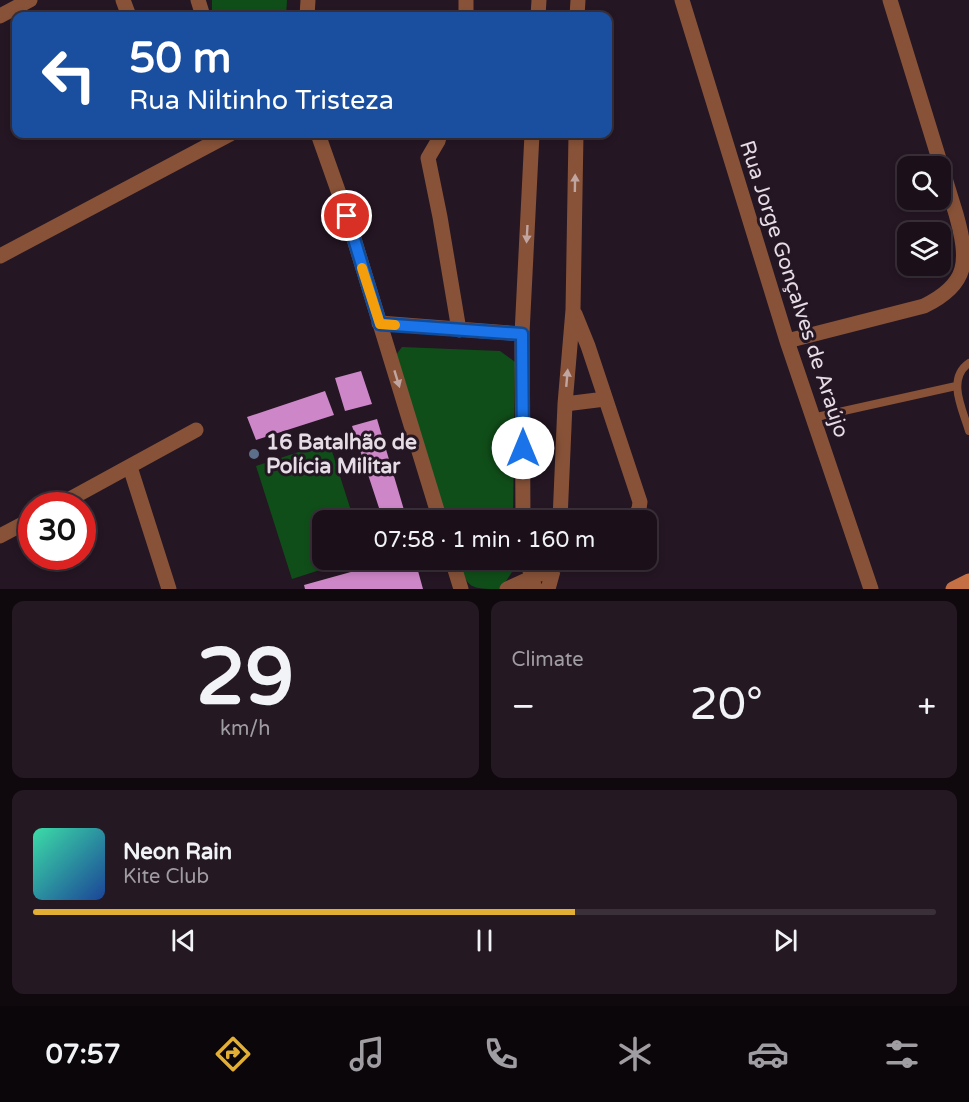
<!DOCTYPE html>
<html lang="en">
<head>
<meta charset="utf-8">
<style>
	:root { --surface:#1b101a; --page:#241923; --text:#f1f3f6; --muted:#a09da2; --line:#393039; --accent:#e2af34 }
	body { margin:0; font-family:"Varela Round",sans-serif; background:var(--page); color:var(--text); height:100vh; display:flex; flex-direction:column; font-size:22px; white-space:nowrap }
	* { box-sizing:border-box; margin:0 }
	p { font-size:20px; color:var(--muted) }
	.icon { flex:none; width:33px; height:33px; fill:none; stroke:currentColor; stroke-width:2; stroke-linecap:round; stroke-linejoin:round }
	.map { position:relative; height:589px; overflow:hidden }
	.side { display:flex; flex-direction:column; gap:12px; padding:12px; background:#0f090e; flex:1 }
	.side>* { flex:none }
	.top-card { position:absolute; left:12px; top:12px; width:600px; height:126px; border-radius:12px; box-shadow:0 3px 9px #0003,0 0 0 2px var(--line); background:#1a4fa0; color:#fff; overflow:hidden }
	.buttons { position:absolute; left:897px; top:156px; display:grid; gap:12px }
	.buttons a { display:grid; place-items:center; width:54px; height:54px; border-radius:12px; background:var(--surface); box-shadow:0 3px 9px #0003,0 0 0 2px var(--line); font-size:30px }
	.speed { position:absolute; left:18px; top:492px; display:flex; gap:12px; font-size:30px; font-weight:700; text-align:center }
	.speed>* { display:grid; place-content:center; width:78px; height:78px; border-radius:50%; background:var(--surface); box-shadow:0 3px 9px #0003,0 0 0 2px var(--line); line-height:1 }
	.speed .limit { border:9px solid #d22; background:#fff; color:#111 }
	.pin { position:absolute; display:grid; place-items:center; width:51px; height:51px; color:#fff; margin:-26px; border:3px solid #fff; border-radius:50%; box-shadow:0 2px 6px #0007 }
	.me { position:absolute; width:66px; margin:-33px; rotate:0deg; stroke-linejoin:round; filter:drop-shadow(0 0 4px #0008) }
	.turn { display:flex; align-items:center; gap:21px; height:126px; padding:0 18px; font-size:27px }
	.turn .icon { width:78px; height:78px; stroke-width:2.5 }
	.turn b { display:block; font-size:42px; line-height:51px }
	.big { font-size:45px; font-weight:600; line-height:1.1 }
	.side .widget { flex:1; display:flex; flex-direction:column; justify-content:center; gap:9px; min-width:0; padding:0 21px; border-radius:12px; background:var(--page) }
	.side .dial { align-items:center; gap:0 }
	.dial b { font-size:78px; line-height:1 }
	.song { display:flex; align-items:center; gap:18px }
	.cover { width:72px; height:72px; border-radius:9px; background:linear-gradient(135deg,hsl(160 70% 55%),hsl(220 70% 35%)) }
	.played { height:6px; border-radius:3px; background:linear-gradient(90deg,var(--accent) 60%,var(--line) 60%) }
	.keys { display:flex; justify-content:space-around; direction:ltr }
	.heat { display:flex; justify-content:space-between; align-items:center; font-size:33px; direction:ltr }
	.side .tiles { flex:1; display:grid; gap:12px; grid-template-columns:1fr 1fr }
	.widget:last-child { grid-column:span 2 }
	.trip { position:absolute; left:312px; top:510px; width:345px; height:60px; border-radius:12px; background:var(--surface); box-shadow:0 3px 9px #0003,0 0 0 2px var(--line); font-weight:600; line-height:60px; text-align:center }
	.tab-bar { display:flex; height:96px; justify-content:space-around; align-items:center; background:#0b060a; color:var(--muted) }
	.tab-bar .icon { width:42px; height:42px }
	.tab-bar .on { color:var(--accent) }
	.tab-bar b { font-size:27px; color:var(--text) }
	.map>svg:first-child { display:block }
	.green { fill:#104e19 }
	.building { fill:#cd86c7 }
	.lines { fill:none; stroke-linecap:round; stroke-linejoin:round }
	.lane { stroke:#875238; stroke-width:8 }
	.street { stroke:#875238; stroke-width:15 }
	.secondary { stroke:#c56f45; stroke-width:15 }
	.oneway { fill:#c0a5a0 }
	.route-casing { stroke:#114b97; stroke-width:15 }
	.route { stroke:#1a73e8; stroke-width:10 }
	.slow { stroke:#f59e0b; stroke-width:10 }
	.service-dot { fill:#5c6f8a; stroke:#241623; stroke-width:2 }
	.labels { text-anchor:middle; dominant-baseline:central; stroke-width:6; stroke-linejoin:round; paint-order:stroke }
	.street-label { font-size:21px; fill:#e6dce5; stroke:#241623 }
	.poi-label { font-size:21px; font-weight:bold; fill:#e6dce5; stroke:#241623; text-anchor:start }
</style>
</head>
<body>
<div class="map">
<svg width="969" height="589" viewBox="0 0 969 589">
	<rect width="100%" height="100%" fill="#241623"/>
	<path class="green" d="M212,0H287L286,16H212Z
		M402,347L500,351L515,362L513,520H445L392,360Z
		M329,442L354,520H322V560H351L292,579L256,466Z
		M458,560H513L512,572L501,589C469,589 468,589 458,560Z"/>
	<path class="building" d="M361,371L372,404L345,411L335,378Z
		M325,391L334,415L256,440L247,417Z
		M377,419L407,520H383L352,426Z
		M394,560H415L423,589H305L304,585Z"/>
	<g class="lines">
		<path class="lane" d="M969,363C946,379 963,410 969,431
			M812,418L956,386"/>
		<path class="street" d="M123,0L129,16
			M198,0L203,16
			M682,0L787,341L871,589
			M0,16L30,0
			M307,16L308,0
			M466,16V0
			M538,16L539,0
			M577,16L578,0
			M318,134L347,216L440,520
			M440,134L438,141L428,158L440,217L459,330
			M0,256L230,134
			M575,314L588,346L640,502L639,509L634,518L626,520
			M379,323L522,334
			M787,341L924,306C969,284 969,261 956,214L890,0
			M565,404L605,399
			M130,467L169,589
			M57,506L196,430
			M523,520L522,334L532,134
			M560,520L565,404L573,310L576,134
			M0,536L32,519
			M452,560L461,589
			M527,560L535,589
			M507,589L555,567
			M548,589L556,560"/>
		<path class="secondary" d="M953,589L969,581"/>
	</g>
	<defs><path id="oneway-solid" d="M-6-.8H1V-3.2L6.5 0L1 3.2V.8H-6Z" transform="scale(1.5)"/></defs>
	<g class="oneway">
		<use href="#oneway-solid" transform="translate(575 183) rotate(-89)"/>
		<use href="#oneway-solid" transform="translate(527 234) rotate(93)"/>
		<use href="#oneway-solid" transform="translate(567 378) rotate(-85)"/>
		<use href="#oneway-solid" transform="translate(397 379) rotate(73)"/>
	</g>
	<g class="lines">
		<defs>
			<path id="route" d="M347,216L380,324L522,334L523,448"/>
		</defs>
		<use href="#route" class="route-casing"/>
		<use href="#route" class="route"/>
		<path class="slow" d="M362,268L380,324L395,325"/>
	</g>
	<circle class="service-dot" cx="254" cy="454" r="6"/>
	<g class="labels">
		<g class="street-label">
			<text transform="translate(794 289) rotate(72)">Rua Jorge Gonçalves de Araújo</text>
		</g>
		<g class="poi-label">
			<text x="266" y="442">16 Batalhão de<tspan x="266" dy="24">Polícia Militar</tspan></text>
		</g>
	</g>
</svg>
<div class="buttons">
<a><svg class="icon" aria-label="search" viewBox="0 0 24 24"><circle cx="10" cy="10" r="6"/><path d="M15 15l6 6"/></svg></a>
<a><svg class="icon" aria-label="layers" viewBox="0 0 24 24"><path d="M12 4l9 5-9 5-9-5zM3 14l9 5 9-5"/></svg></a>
</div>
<div class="speed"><div class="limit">30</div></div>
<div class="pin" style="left:347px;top:216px;background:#d93025"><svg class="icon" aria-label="arrive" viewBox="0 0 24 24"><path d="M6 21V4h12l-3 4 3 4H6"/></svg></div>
<svg class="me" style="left:523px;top:448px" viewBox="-20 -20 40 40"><circle r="19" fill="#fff"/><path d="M0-13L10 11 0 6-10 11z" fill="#1a73e8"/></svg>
<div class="trip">07:58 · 1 min · 160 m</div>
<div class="top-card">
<div class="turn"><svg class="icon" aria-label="left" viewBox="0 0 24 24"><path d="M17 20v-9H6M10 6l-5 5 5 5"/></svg><div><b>50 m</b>Rua Niltinho Tristeza</div></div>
</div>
</div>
<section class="side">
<div class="tiles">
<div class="widget dial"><b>29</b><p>km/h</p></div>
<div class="widget"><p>Climate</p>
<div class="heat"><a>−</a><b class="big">20°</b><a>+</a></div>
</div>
<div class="widget">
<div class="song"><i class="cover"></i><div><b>Neon Rain</b><p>Kite Club</p></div></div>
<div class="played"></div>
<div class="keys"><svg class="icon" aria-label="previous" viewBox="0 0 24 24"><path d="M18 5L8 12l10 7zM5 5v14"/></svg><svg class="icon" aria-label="pause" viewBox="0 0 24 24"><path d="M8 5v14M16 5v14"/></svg><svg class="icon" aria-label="next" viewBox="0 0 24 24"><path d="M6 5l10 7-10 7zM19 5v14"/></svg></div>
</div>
</div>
</section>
<nav class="tab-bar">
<b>07:57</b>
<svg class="icon on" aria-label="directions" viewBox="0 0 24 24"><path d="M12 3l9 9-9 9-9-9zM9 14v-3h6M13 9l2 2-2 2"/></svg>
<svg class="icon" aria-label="music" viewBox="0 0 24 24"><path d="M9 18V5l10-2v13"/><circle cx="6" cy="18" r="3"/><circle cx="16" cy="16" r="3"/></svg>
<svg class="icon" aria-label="phone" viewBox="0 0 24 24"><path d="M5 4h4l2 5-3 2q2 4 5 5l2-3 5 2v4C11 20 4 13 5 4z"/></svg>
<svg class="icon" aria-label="climate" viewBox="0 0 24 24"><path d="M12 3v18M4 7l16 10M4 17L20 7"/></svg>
<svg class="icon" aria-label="car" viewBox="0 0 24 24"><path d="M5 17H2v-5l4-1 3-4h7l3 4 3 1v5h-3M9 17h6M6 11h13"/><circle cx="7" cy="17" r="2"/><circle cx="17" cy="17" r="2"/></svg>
<svg class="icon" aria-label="filters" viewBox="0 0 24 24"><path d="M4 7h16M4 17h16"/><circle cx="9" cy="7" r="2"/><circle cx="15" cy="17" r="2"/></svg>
</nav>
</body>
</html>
